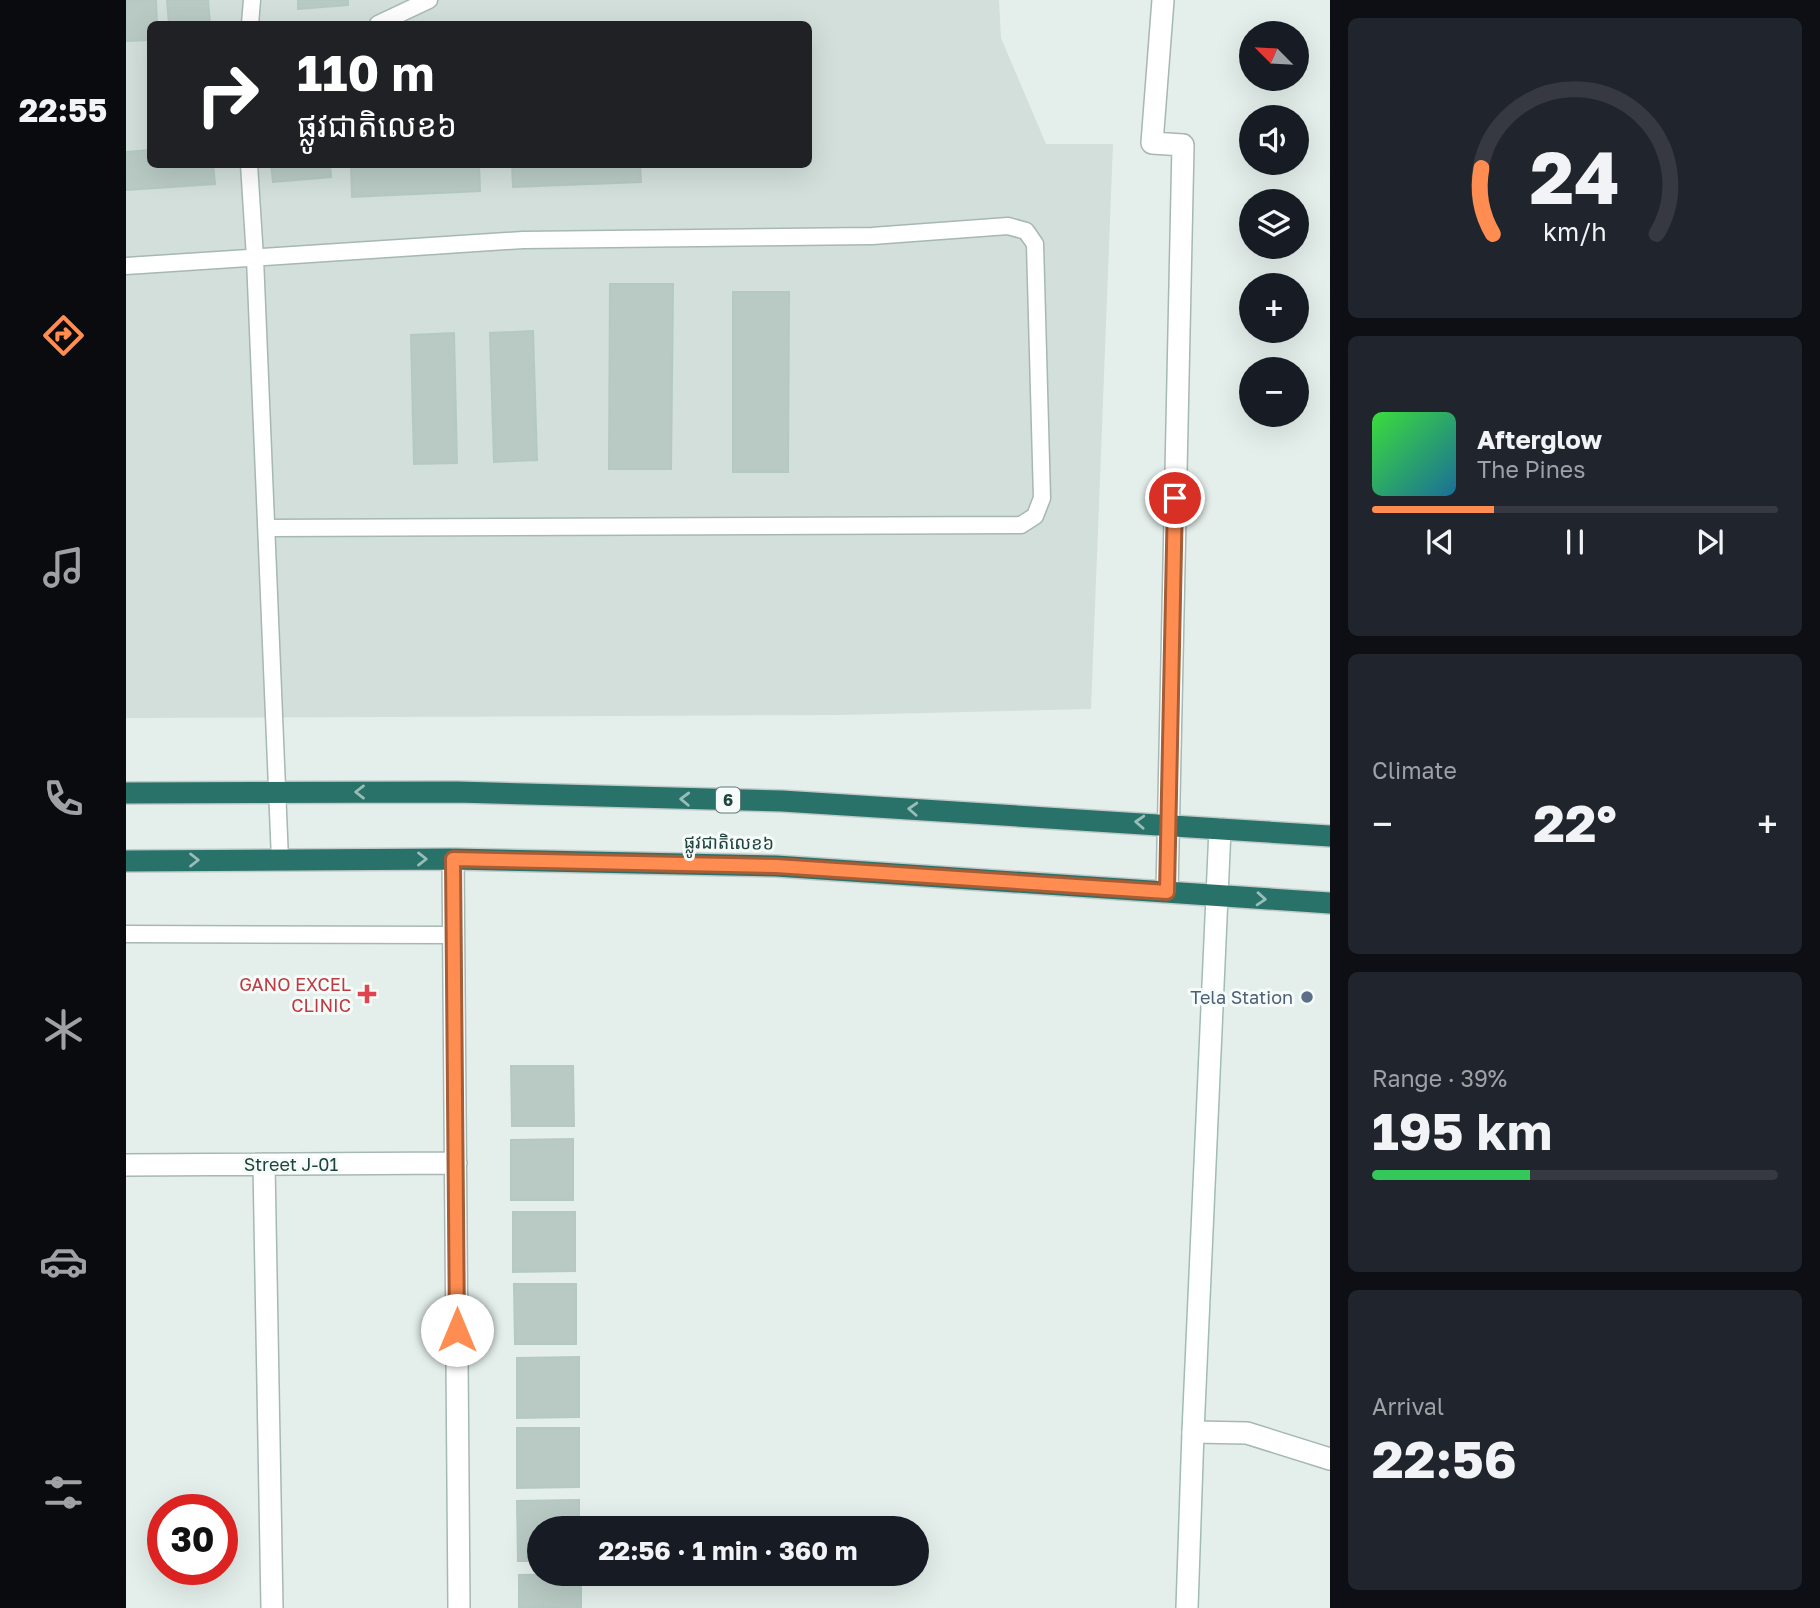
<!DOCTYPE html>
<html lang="en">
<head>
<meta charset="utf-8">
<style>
	:root { --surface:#171b24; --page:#20242c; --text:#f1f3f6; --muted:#9ea1a6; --line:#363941; --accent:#ff8d52 }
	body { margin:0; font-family:"Golos Text","Noto Sans Khmer",sans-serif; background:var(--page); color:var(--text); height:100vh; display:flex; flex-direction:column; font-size:26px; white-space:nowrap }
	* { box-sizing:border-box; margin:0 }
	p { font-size:23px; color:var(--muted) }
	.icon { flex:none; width:38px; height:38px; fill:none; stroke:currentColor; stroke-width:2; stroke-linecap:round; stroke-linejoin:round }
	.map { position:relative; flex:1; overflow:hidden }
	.sheet { display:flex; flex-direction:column; gap:18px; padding:18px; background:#0d0f14; width:490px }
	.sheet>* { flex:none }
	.hud { position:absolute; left:21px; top:21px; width:665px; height:147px; border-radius:10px; box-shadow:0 7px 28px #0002; background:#202124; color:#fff; overflow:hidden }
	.needle { width:46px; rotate:294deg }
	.fabs { position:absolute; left:1113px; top:21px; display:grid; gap:14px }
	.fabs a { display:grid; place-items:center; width:70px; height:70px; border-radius:50%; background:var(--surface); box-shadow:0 7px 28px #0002; font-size:35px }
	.speed { position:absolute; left:21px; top:1494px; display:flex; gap:14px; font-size:35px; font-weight:700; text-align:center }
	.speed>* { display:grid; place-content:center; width:91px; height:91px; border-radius:50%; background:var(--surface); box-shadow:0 7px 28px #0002; line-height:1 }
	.speed .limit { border:10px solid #d22; background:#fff; color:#111 }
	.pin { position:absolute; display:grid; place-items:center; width:60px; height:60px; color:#fff; margin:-30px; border:4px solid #fff; border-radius:50%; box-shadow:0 2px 7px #0007 }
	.me { position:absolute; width:77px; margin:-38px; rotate:0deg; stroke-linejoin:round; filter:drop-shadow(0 0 5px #0008) }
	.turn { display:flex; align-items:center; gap:24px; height:147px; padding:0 35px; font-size:32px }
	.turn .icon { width:91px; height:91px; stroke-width:2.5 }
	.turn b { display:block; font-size:49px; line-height:60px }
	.big { font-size:52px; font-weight:700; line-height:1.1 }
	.sheet .tile { flex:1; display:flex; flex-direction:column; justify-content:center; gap:10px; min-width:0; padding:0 24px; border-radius:10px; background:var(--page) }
	.sheet .dial { align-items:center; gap:0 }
	.dial svg { height:182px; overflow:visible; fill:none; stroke:var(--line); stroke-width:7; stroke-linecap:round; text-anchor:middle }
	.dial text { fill:var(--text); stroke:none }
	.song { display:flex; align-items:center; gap:21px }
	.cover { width:84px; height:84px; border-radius:10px; background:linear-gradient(135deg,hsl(120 70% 55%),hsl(200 70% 35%)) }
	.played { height:7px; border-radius:4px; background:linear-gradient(90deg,var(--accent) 30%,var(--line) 30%) }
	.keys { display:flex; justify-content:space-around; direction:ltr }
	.heat { display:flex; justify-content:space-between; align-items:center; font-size:38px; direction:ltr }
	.charge { height:10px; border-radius:5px; background:linear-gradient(90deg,#34c759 39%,var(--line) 0) }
	.trip { position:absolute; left:401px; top:1516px; width:402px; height:70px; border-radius:35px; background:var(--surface); box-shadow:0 7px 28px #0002; font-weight:700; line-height:70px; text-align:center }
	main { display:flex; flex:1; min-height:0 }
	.tabs { display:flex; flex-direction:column; width:126px; justify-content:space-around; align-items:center; background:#090b0e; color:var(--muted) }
	.tabs .icon { width:49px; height:49px }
	.tabs .current { color:var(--accent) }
	.tabs b { font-size:32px; color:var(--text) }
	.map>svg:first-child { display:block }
	.built { fill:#d2dfda; fill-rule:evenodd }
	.building { fill:#b9cac4; stroke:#b5c9c3; stroke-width:2 }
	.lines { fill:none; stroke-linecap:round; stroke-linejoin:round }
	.lane-casing { stroke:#a6b8b3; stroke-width:19 }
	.street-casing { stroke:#a6b8b3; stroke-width:24 }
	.secondary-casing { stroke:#a1bcb5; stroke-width:24 }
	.highway-casing { stroke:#c1cac9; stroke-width:24 }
	.lane { stroke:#fff; stroke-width:16 }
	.street { stroke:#fff; stroke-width:21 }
	.secondary { stroke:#fff; stroke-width:21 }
	.highway { stroke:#29726a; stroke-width:21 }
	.oneway { stroke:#99bdb8 }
	.route-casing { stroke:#a65c35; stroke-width:18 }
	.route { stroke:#ff8d52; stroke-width:12 }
	.health-dot { fill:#e0444e; stroke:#f5fbf8; stroke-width:2.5 }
	.service-dot { fill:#5c6f8a; stroke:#f5fbf8; stroke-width:2.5 }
	.labels { text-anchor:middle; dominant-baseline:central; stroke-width:6; stroke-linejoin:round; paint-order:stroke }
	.shield { fill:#f5fbf8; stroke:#617a75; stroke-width:2 }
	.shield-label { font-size:16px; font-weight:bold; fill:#21433d }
	.street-label { font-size:18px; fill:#21433d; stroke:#f5fbf8 }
	.health-label { font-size:18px; fill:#be3a42; stroke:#f5fbf8; text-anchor:end }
	.service-label { font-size:18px; fill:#4e5e75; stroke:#f5fbf8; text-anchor:end }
</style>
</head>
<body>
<main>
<nav class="tabs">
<b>22:55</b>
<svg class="icon current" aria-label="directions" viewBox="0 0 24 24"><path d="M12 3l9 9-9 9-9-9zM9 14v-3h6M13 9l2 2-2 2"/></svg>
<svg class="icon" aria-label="music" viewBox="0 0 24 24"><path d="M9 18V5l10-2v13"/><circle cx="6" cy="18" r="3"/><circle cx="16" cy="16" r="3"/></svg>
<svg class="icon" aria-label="phone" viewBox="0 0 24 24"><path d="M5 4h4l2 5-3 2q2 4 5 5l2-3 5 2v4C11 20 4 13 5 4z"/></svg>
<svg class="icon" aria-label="climate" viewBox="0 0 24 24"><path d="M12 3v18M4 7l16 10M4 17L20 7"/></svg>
<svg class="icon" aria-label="car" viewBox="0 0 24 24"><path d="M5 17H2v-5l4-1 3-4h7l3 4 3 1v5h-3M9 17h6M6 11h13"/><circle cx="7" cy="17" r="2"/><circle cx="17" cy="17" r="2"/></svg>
<svg class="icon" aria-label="filters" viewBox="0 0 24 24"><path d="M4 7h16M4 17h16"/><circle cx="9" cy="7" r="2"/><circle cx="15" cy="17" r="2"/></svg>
</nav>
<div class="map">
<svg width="1204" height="1608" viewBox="0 0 1204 1608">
	<rect width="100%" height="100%" fill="#e4efeb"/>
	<path class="built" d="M0,0H873L875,38L920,144H987L965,709L715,715L0,718ZM24,24H682V164H24Z"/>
	<path class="building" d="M0,0H30L31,24H24V40L0,41Z
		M41,0H82L84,24H43Z
		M172,0H222V5L172,9Z
		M24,150V164H87L89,184L0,190V152Z
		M145,164H204L205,177L147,182Z
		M225,164H353L354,191L226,197Z
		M386,164H514L515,182L387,187Z
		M484,284H547L545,469H483Z
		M607,292H663L662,472H607Z
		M407,331L411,460L368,462L364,333Z
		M328,333L331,463L288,464L285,335Z
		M385,1066H447L448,1126H386Z
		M447,1139V1200H385V1140Z
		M387,1212H449V1271L387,1272Z
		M388,1284H450V1344H389Z
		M453,1357V1417L391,1418V1358Z
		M391,1428H453V1487L391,1488Z
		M453,1500V1528H413V1561H392L391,1501Z
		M455,1574V1608H393V1575Z"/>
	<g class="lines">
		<defs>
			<path id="lane" d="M124,24L126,0
				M252,24L303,0
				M123,164L129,258L154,860
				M0,266L397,240L746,236L882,226L900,231L909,244L916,498L909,516L895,525L141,528
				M0,934L328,935"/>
			<path id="street" d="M1037,0L1026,143L1057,145L1041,892
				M327,859L333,1608
				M138,1164L146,1608
				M0,1165L330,1163
				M1067,1432L1121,1433L1204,1459"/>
			<path id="secondary" d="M1061,1608L1067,1432L1094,829"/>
			<path id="highway" d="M0,793L331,792L656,801L1204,836
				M0,861L327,859L650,866L1204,903"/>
		</defs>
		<use href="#lane" class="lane-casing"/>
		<use href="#street" class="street-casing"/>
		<use href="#secondary" class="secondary-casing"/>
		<use href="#highway" class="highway-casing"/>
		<use href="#lane" class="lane"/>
		<use href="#street" class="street"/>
		<use href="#secondary" class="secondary"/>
		<use href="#highway" class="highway"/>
	</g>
	<defs><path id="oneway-chevron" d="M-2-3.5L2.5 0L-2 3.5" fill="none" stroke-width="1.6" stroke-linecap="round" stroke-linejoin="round" transform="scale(1.75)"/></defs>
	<g class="oneway">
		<use href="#oneway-chevron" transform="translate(234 792) rotate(180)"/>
		<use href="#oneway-chevron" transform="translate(559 799) rotate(-178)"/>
		<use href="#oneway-chevron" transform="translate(787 809) rotate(-177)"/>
		<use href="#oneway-chevron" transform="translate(1014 822) rotate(-177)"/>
		<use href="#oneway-chevron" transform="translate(296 859)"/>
		<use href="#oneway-chevron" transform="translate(68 860)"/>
		<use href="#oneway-chevron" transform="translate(1135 899) rotate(4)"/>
	</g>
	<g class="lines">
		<defs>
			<path id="route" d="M331,1330L327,859L650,866L1041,892L1049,498"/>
		</defs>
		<use href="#route" class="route-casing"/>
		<use href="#route" class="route"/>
	</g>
	<path class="health-dot" d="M237.5 983.5h7v7h7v7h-7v7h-7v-7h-7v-7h7z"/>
	<circle class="service-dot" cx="1181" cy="997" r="7"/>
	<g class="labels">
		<rect class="shield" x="590" y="787.5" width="24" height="25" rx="5"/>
		<g class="shield-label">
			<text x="602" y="800">6</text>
		</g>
		<g class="street-label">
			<text transform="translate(603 842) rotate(1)">ផ្លូវជាតិលេខ៦</text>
			<text x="165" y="1164">Street J-01</text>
		</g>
		<g class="health-label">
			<text x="225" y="984">GANO EXCEL<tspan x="225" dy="21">CLINIC</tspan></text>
		</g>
		<g class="service-label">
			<text x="1167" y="997">Tela Station</text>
		</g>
	</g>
</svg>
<div class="fabs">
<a><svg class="needle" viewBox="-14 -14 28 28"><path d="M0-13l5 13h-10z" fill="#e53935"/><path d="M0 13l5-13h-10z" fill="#9ea1a6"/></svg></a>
<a><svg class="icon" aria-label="sound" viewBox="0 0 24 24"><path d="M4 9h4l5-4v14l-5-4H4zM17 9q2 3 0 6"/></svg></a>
<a><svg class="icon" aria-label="layers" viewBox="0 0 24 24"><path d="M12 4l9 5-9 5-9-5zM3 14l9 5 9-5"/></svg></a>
<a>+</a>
<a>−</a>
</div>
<div class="speed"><div class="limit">30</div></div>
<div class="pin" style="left:1049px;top:498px;background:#d93025"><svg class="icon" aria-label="arrive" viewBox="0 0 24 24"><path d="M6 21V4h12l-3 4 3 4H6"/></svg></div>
<svg class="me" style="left:331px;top:1330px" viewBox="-20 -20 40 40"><circle r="19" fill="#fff"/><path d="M0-13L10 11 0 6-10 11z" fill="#ff8d52"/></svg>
<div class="trip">22:56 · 1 min · 360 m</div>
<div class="hud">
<div class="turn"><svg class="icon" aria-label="right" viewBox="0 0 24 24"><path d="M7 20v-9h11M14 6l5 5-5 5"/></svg><div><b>110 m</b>ផ្លូវជាតិលេខ៦</div></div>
</div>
</div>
<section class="sheet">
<div class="tile dial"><svg viewBox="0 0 100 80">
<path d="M14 69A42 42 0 1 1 86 69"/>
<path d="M14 69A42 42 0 0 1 9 40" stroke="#ff8d52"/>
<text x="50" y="56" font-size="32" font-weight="700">24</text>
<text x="50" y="72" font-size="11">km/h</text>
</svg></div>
<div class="tile">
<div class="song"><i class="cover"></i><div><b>Afterglow</b><p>The Pines</p></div></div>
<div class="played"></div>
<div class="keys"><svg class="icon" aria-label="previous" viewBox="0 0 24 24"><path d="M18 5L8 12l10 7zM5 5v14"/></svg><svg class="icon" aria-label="pause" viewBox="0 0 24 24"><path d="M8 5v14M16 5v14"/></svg><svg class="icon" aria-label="next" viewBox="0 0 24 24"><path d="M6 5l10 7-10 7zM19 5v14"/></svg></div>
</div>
<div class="tile"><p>Climate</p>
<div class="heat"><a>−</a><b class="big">22°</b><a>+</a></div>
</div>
<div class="tile"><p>Range · 39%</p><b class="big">195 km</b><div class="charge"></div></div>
<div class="tile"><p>Arrival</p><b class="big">22:56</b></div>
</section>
</main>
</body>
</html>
